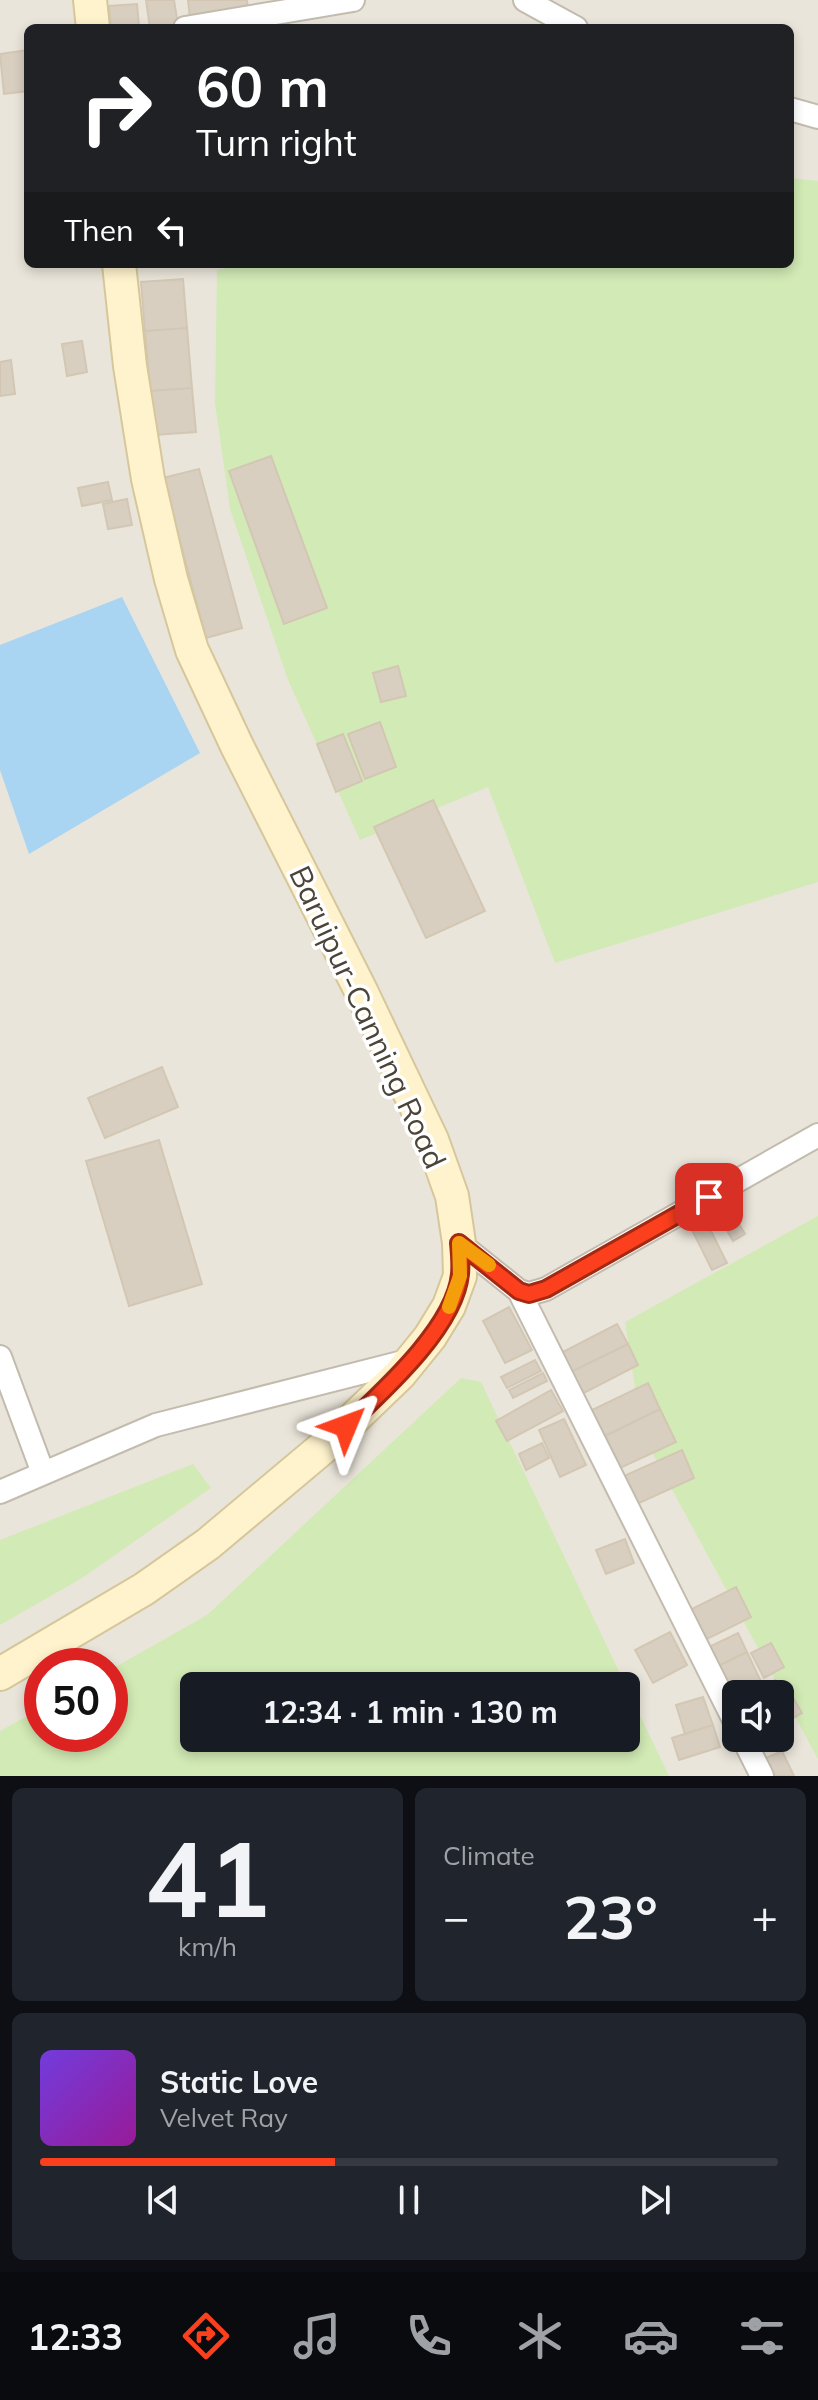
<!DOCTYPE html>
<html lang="en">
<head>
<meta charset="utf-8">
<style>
	:root { --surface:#171b24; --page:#20242c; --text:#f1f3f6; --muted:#9ea1a6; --line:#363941; --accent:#fc3f1d }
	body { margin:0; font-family:Mulish,sans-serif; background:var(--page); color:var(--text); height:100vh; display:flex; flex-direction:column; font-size:30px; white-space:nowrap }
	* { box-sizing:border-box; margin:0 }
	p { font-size:26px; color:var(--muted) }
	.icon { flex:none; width:44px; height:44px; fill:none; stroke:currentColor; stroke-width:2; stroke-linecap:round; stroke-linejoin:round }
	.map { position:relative; height:1776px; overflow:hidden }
	.drawer { display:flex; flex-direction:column; gap:12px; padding:12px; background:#0d0f14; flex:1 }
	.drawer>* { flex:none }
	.banner { position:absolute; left:24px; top:24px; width:770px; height:244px; border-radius:12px; box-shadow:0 4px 12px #0003; background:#202124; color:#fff; overflow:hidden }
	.buttons { position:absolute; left:722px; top:1680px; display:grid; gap:16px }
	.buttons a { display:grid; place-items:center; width:72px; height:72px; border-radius:12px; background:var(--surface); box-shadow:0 4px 12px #0003; font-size:40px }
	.speed { position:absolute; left:24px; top:1648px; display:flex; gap:16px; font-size:40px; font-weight:700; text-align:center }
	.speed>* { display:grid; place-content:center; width:104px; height:104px; border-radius:50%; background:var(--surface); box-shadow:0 4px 12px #0003; line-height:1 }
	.speed .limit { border:12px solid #d22; background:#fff; color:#111 }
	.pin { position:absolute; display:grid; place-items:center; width:68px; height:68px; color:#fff; margin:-34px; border-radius:16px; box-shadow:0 4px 12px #0006 }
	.me { position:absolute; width:88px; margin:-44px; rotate:46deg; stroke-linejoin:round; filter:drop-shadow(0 0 6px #0008) }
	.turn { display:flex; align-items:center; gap:28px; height:168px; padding:0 40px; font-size:36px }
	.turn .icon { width:104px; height:104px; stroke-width:2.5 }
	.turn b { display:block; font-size:56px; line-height:68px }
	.then { display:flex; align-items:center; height:76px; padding:0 40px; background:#0003; gap:16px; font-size:30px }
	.big { font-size:60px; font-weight:700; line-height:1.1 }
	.drawer .tile { flex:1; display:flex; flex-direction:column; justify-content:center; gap:12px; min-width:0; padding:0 28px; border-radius:12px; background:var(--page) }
	.drawer .dial { align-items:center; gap:0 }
	.dial b { font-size:104px; line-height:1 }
	.song { display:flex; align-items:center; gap:24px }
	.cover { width:96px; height:96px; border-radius:12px; background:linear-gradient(135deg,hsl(260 70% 55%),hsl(300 70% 35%)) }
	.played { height:8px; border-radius:4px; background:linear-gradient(90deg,var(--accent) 40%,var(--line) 40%) }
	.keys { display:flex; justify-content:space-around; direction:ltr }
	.heat { display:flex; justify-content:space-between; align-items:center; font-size:44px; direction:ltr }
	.drawer .tiles { flex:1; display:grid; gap:12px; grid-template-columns:1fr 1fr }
	.tile:last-child { grid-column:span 2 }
	.trip { position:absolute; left:180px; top:1672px; width:460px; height:80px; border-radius:12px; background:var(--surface); box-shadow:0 4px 12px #0003; font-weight:700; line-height:80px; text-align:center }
	.tabs { display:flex; height:128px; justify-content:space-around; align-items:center; background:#090b0e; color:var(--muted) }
	.tabs .icon { width:56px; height:56px }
	.tabs .on { color:var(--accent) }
	.tabs b { font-size:36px; color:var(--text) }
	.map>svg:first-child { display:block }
	.residential { fill:#eae5da; fill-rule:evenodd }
	.green { fill:#d2eab5 }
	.water { fill:#a9d4f2 }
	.building { fill:#d8cfc1; stroke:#d3c7b4; stroke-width:2 }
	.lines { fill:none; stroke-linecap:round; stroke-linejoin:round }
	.minor-casing { stroke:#c2bbae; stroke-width:26 }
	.secondary-casing { stroke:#d6c79b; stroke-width:36 }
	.minor { stroke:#fff; stroke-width:22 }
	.secondary { stroke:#fff3cd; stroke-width:32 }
	.route-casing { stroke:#a42913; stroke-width:20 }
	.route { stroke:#fc3f1d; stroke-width:14 }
	.slow { stroke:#f59e0b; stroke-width:14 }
	.labels { text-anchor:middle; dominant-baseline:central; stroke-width:7; stroke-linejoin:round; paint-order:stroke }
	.street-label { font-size:30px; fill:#4b4439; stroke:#fff }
</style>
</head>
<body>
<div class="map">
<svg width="818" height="1776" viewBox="0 0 818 1776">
	<rect width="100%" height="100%" fill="#f6f3ec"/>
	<path class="residential" d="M0,0H818V1776H0ZM28,28H790V264H28ZM42,1666H110V1734H42ZM194,1686H626V1738H194ZM736,1694H780V1738H736Z"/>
	<path class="green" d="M790,178L818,181V882L555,963L488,787L360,840L288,680L230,509L215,403L217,270L249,264H790Z
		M818,1216V1759L642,1434L625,1322Z
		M461,1378L481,1382L626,1686H194V1738H626V1686L669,1776H0V1731L42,1708V1734H110V1670L207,1615Z
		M193,1464L211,1488L82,1578L0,1625V1540Z"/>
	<path class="water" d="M122,597L200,753L29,854L0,770V645Z"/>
	<path class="building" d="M146,0H174L178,25L150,28Z
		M188,0H247L248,12L190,18Z
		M137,4L139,26L111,28L109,6Z
		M28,50V91L4,94L0,54Z
		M183,279L187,328L145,331L141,282Z
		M187,328L192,388L150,391L145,331Z
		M82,341L87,372L67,376L62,344Z
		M11,360L15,394L0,396V362Z
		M192,388L196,432L154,435L150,391Z
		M271,456L327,608L284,624L229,471Z
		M199,469L242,628L206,638L163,478Z
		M108,482L112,500L82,506L78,488Z
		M127,499L132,525L108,529L103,504Z
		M398,666L406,696L381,702L373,673Z
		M380,722L396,767L365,779L348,734Z
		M343,734L362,781L336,792L317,744Z
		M433,800L485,911L426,938L374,827Z
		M162,1067L178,1107L105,1138L88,1098Z
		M159,1140L202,1284L129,1306L86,1161Z
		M736,1219L745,1234L733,1241L724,1225Z
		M707,1223L727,1263L712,1270L692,1230Z
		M509,1307L532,1350L505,1363L483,1321Z
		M617,1324L628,1344L569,1373L559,1354Z
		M628,1344L638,1365L580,1395L569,1373Z
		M535,1360L541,1371L507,1388L501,1377Z
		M543,1373L547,1381L513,1398L509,1390Z
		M648,1383L660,1409L603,1437L590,1411Z
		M551,1390L563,1411L507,1441L496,1421Z
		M660,1409L676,1442L618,1469L603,1437Z
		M564,1419L586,1465L560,1477L539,1430Z
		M542,1443L549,1458L526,1470L519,1454Z
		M682,1450L694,1478L637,1504L624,1476Z
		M625,1539L634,1563L606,1574L596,1550Z
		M736,1587L751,1617L705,1640L690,1610Z
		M670,1632L687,1665L653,1683L635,1650Z
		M738,1633L747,1652L718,1666L709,1647Z
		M771,1643L784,1667L764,1678L751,1653Z
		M747,1652L762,1684L741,1694H736L733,1698L718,1666Z
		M775,1680L782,1693L780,1694H748Z
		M788,1689L802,1713L780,1725V1694Z
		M703,1697L713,1725L685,1734L676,1705Z
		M713,1725L720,1747L679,1760L672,1738Z
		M782,1751L794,1776H766L759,1761Z"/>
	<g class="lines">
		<defs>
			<path id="minor" d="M525,0L576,28
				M185,28L353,0
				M790,109L818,117
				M459,1243L519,1291L529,1294L546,1289L818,1135
				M519,1291L736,1724
				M0,1357L43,1473
				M0,1492L156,1425L411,1360
				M743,1738L762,1776"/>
			<path id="secondary" d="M90,0L93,28
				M0,1674L144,1589L208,1544L326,1445L400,1374L430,1337L449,1306L460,1276L459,1243L452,1196L432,1140L361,991L237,746L192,650L171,579L148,479L130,366L119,264"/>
		</defs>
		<use href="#minor" class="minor-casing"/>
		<use href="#secondary" class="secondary-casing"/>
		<use href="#minor" class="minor"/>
		<use href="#secondary" class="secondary"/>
	</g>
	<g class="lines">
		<defs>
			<path id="route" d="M346,1426C383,1391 455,1327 460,1274C461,1264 460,1253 459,1243L519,1291L529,1294L546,1289L709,1197"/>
		</defs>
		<use href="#route" class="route-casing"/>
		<use href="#route" class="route"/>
		<path class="slow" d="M449,1307L460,1276L459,1243L489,1265"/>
	</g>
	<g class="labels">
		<g class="street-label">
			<text transform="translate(368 1017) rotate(65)">Baruipur-Canning Road</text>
		</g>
	</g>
</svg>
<div class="buttons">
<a><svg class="icon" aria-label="sound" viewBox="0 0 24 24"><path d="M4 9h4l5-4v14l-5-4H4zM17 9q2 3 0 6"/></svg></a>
</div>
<div class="speed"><div class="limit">50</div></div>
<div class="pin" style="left:709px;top:1197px;background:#d93025"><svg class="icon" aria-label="arrive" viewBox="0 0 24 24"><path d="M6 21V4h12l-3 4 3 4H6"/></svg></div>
<svg class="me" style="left:346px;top:1426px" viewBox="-20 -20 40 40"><path d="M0-17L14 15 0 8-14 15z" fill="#fc3f1d" stroke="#fff" stroke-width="4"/></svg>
<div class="trip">12:34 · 1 min · 130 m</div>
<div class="banner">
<div class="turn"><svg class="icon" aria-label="right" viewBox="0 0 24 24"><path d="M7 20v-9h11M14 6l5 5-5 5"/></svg><div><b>60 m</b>Turn right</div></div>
<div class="then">Then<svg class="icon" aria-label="left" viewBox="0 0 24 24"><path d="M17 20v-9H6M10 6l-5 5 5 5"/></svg></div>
</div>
</div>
<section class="drawer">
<div class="tiles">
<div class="tile dial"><b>41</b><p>km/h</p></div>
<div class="tile"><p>Climate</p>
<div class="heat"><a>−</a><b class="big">23°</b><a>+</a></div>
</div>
<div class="tile">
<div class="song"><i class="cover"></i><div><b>Static Love</b><p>Velvet Ray</p></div></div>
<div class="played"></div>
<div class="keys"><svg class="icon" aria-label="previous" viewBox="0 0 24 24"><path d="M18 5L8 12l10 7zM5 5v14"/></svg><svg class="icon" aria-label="pause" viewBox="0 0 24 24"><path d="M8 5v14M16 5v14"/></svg><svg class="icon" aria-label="next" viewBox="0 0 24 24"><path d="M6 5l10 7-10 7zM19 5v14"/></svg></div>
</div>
</div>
</section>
<nav class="tabs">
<b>12:33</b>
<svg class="icon on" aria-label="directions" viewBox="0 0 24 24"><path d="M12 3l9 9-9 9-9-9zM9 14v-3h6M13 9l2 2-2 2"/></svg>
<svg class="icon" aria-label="music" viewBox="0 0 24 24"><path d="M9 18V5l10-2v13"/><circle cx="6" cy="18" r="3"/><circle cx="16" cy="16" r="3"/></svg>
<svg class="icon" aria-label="phone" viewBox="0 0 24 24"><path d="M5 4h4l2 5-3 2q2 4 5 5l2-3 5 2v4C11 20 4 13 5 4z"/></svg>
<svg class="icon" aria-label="climate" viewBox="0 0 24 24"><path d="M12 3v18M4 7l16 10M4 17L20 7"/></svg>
<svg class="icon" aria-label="car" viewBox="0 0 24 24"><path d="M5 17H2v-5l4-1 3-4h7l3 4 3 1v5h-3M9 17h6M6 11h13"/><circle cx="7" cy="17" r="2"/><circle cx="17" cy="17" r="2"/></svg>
<svg class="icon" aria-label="filters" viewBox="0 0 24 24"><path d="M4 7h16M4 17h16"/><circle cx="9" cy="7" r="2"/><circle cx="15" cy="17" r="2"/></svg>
</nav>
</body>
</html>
